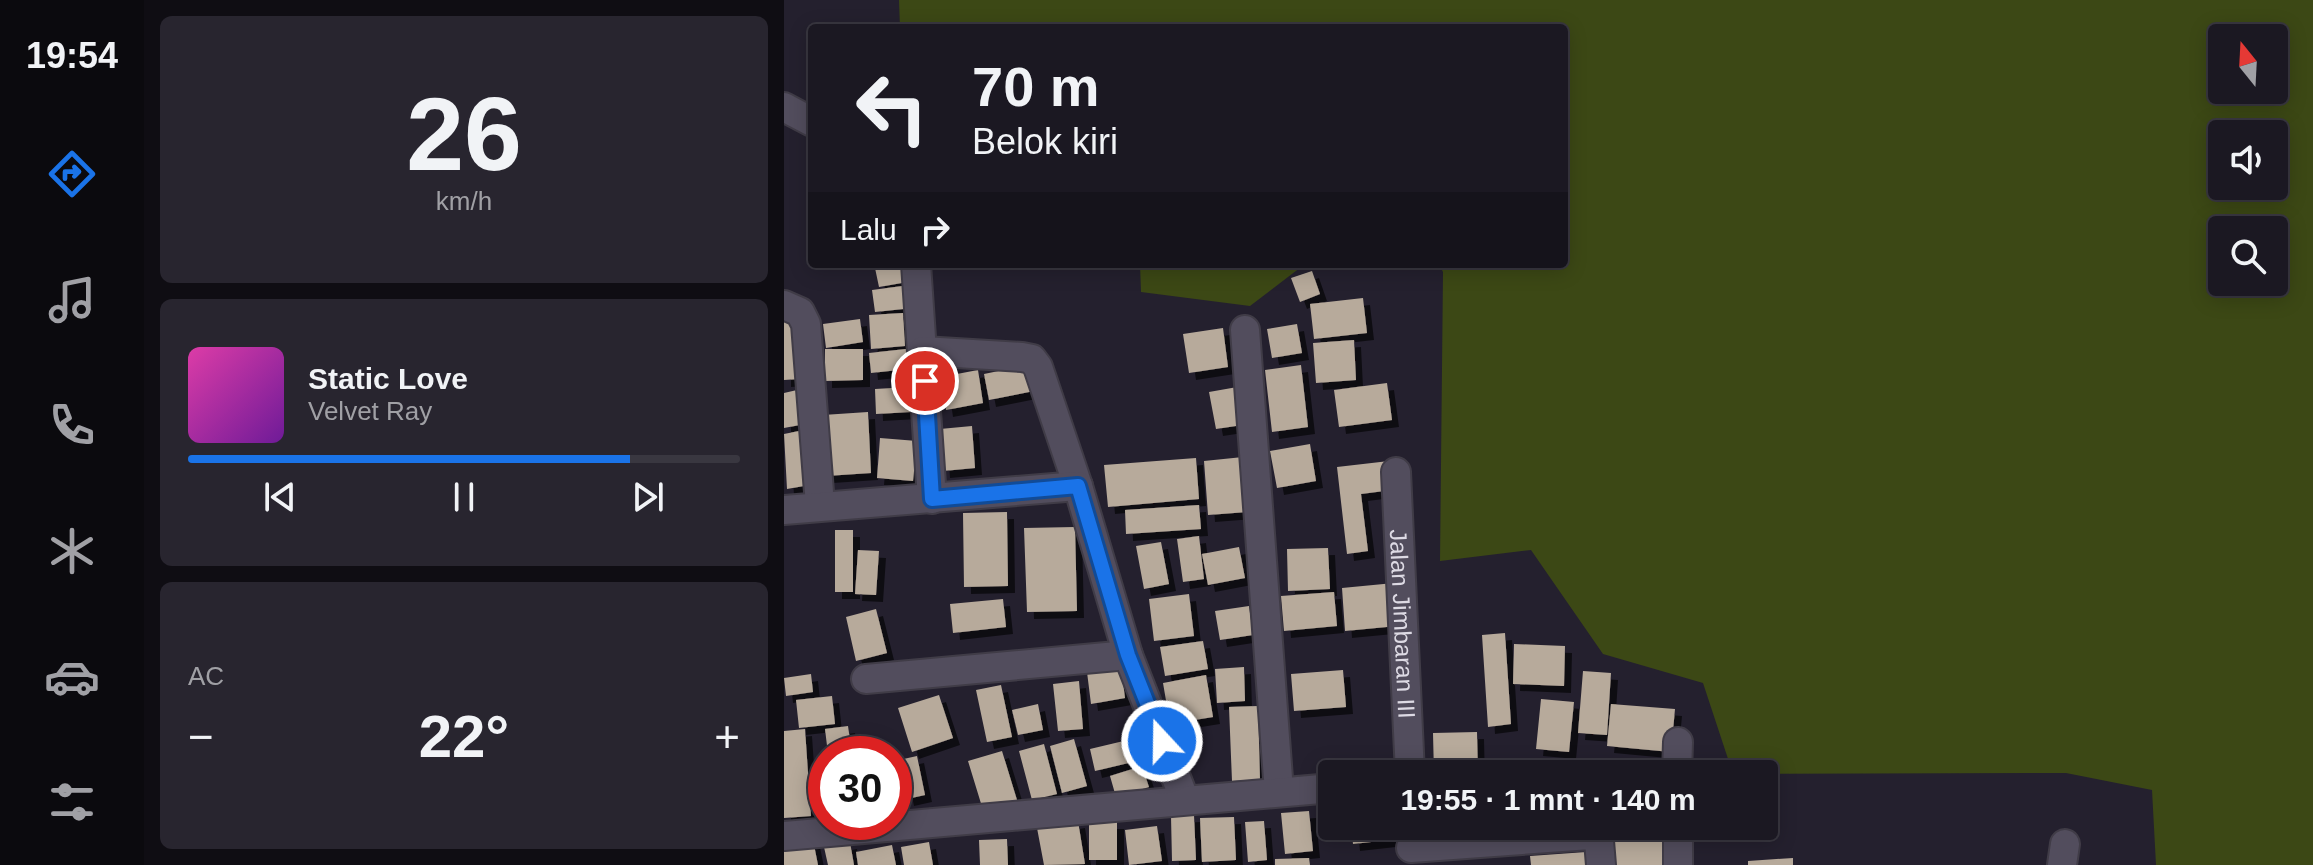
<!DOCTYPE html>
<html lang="id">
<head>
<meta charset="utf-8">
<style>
	:root { --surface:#1b1822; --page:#28252f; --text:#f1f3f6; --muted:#a0a0a5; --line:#393740; --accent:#1a73e8 }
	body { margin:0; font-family:Helvetica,sans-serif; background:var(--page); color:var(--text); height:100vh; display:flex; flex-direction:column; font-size:30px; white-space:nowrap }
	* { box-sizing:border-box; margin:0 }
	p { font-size:26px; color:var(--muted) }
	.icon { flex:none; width:44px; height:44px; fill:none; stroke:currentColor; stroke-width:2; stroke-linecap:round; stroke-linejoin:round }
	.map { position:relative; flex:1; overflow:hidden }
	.side { display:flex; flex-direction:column; gap:16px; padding:16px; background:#0f0d13; width:640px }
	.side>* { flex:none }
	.hud { position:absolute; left:24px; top:24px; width:760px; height:244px; border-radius:8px; box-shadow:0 4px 20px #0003,0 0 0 2px var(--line); background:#1b1822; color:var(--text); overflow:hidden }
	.needle { width:52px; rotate:342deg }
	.controls { position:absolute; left:1424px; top:24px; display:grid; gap:16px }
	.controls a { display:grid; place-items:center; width:80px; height:80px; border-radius:8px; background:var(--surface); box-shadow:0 4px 20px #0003,0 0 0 2px var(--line); font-size:40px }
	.speed { position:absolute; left:24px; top:736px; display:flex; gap:16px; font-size:40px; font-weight:700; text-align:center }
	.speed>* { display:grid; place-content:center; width:104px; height:104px; border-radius:50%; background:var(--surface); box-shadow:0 4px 20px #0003,0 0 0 2px var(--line); line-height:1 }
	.speed .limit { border:12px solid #d22; background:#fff; color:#111 }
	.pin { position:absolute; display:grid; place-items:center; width:68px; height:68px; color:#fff; margin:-34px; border:4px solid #fff; border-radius:50%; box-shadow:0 2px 8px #0007 }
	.me { position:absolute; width:88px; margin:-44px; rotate:339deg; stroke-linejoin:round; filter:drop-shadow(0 0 6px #0008) }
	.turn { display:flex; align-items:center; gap:28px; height:168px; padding:0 32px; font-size:36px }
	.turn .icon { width:104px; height:104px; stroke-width:2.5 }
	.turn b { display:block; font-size:56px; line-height:68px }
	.then { display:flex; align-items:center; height:76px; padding:0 32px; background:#0003; gap:16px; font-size:30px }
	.big { font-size:60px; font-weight:600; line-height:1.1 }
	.side .tile { flex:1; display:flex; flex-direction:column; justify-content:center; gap:12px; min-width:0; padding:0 28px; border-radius:12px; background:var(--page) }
	.side .dial { align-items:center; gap:0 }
	.dial b { font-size:104px; line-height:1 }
	.song { display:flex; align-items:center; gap:24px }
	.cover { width:96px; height:96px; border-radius:12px; background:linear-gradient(135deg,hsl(320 70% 55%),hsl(280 70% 35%)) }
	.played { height:8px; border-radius:4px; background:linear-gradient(90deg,var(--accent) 80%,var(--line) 80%) }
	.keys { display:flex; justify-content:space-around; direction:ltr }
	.heat { display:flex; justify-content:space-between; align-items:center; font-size:44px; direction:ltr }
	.trip { position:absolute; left:534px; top:760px; width:460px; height:80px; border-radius:8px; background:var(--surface); box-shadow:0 4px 20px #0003,0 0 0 2px var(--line); font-weight:600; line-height:80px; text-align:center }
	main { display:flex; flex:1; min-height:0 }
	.dock { display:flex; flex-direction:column; width:144px; justify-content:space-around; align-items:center; background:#0b0a0e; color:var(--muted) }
	.dock .icon { width:56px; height:56px }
	.dock .selected { color:var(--accent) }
	.dock b { font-size:36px; color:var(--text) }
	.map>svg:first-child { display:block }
	.green { fill:#3c4815; fill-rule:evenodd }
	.building { fill:#b7aa9b; filter:url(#shadow) }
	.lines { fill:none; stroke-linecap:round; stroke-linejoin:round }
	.minor-casing { stroke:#403c47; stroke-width:32 }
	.minor { stroke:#524d5d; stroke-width:28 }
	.route-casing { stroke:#114b97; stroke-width:20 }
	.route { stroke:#1a73e8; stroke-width:14 }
	.labels { text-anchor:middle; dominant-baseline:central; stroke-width:8; stroke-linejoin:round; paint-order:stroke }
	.street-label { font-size:24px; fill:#dddae4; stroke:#1b1724 }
</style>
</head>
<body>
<main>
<nav class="dock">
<b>19:54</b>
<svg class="icon selected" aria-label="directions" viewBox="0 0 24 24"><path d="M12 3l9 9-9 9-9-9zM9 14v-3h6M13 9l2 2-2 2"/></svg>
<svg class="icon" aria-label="music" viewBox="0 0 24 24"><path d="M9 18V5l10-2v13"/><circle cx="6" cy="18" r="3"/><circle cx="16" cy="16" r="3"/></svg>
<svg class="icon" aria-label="phone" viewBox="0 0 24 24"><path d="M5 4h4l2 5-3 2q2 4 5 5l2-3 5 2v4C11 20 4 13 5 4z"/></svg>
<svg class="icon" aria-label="climate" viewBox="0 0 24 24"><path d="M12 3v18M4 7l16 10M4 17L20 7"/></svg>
<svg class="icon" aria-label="car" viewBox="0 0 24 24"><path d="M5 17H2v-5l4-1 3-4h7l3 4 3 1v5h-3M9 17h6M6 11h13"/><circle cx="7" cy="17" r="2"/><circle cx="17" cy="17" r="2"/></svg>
<svg class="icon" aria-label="filters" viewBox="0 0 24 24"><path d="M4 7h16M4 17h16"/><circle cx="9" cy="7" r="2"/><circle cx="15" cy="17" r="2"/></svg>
</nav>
<section class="side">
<div class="tile dial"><b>26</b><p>km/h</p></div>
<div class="tile">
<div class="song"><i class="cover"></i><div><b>Static Love</b><p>Velvet Ray</p></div></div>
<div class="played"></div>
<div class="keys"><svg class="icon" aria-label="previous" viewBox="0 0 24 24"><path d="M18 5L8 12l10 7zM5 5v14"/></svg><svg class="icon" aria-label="pause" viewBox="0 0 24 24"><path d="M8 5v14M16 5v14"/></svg><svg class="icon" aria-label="next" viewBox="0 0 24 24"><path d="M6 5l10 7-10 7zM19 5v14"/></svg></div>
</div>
<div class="tile"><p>AC</p>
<div class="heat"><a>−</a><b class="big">22°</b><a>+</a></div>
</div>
</section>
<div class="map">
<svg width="1529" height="865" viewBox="0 0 1529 865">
	<defs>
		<filter id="shadow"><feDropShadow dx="7" dy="7" stdDeviation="0" flood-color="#0009"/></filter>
	</defs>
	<rect width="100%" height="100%" fill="#24202e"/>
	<path class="green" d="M115,0H1529V865H1372L1368,790L1282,773L949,774L919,683L819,654L747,550L656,561L659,272L655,264H780V28H116ZM1438,38H1490V90H1438ZM1438,134H1490V186H1438ZM1438,230H1490V282H1438Z
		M356,264H521L466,306L357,292Z"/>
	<path class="building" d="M126,264L129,281L95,287L91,268Z
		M528,271L536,294L516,302L507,278Z
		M126,285L129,308L91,312L88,290Z
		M579,298L583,333L530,339L526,304Z
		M119,313L121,346L87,349L85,315Z
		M10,314L15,379L0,380V315Z
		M76,319L79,342L42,348L39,324Z
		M513,324L518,353L488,358L483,329Z
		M439,328L444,367L405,373L399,334Z
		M570,340L572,380L532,383L529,343Z
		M41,349H79V380L41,381Z
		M122,349L124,369L87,373L85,353Z
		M244,365L250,391L205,400L200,374Z
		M517,365L524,427L488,432L481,370Z
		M194,370L199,403L162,410L157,377Z
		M603,383L608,420L555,427L550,390Z
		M459,386L465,424L432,429L425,392Z
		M125,387L127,412L92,414L91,389Z
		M13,390L21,424L0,428V393Z
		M84,412L87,473L42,476L39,415Z
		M188,426L191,468L159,471L156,429Z
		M20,430L31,484L3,489L0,434Z
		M96,438L133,441L129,481L93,478Z
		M526,444L532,481L493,488L486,451Z
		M459,457L463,512L424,515L420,461Z
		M412,458L415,499L324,507L320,465Z
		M605,461L608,490L577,494L584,551L563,554L553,467Z
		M415,505L417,529L342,534L341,510Z
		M223,512L224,586L180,587L179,513Z
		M291,527L293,611L243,612L240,528Z
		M51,530H69V592H51Z
		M415,536L420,579L399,582L393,539Z
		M377,542L385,584L360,589L352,546Z
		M455,547L461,578L424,585L418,554Z
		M544,548L546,589L504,591L503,549Z
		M74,550L95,551L92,595L71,594Z
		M610,583L613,626L561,631L558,588Z
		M550,592L553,626L500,631L497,596Z
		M405,594L410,636L370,641L365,599Z
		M219,599L222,627L169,633L166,604Z
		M465,606L469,635L436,640L431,611Z
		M92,609L103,653L72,661L62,617Z
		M721,633L727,724L704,727L698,635Z
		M419,641L424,669L381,676L376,647Z
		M730,644L781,646L780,686L729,684Z
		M337,667L341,698L307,704L303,672Z
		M460,667L461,701L433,703L431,669Z
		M559,670L562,707L510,711L507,674Z
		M799,671L827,673L823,735L794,733Z
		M27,674L29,692L2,696L0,678Z
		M422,675L429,717L386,724L379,683Z
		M295,681L299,729L274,731L269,684Z
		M217,685L228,737L203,742L192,690Z
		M155,695L169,738L128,752L114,708Z
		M48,696L51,724L15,728L12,700Z
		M757,699L790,702L785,752L752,749Z
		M254,704L259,730L234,735L228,710Z
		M827,704L891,709L887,752L823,746Z
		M474,706L476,780L448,781L445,707Z
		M64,726L68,754H44L41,729Z
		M21,729L27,816L0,818V731Z
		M693,732L694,774H650L649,733Z
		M290,739L303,786L278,793L266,746Z
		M348,739L353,761L311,771L306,749Z
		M260,744L273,794L248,800L235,751Z
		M218,751L233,800L199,810L184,761Z
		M133,756L141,795L123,799L115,760Z
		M837,758L886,763L885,774H836Z
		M358,766L365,787L332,797L326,776Z
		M525,811L529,851L501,854L497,813Z
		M410,815L412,860L388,861L387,816Z
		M450,817L452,860L418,862L416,818Z
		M294,821L301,864L260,865L253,828Z
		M480,821L483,860L464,862L461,822Z
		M305,822H333V860H305Z
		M373,826L378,861L345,865L341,830Z
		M567,826H612L614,839L569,844Z
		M822,826H883V834H822Z
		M880,837L881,865H828L827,839Z
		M223,839L224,865H196L195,840Z
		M29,840L34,865H0V846Z
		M66,842L70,865H44L40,847Z
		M145,842L149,865H120L117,847Z
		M108,845L112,865H74L72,852Z
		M802,852L803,865H747L746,856Z
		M525,858L526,865H491V859Z
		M1009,858V865H964V861Z"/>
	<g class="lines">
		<defs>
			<g id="minor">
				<path d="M0,107L28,122"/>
				<path d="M132,264L148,499"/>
				<path d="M0,305L16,312L22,324L36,505"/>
				<path d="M461,330L495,792"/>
				<path d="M139,351L238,357L248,359L254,367L294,486L344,655L400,798"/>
				<path id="s1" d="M612,472L626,774"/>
				<path d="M0,510L294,486"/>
				<path d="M82,679L344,655"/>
				<path d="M893,774L894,742"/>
				<path d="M894,826V865"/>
				<path d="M0,836L548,788"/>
				<path d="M627,848L806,835L815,841L817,865"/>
				<path d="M1278,865L1281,844"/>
			</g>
		</defs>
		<use href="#minor" class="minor-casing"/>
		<use href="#minor" class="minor"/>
	</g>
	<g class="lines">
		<defs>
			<path id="route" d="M141,381L148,499L294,486L344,655L378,741"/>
		</defs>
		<use href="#route" class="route-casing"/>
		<use href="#route" class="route"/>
	</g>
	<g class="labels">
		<g class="street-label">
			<text stroke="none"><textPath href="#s1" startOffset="152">Jalan Jimbaran III</textPath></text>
		</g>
	</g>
</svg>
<div class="controls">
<a><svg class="needle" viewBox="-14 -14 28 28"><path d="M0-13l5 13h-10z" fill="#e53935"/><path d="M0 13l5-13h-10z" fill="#a0a0a5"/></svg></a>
<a><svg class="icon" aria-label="sound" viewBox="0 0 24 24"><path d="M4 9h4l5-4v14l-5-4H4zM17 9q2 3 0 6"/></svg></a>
<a><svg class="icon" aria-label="search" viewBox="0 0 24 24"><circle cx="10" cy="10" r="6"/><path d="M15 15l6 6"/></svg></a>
</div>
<div class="speed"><div class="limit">30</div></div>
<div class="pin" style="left:141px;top:381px;background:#d93025"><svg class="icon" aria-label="arrive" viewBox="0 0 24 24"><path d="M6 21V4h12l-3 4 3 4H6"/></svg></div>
<svg class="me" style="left:378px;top:741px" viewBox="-20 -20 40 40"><circle r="17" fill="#1a73e8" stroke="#fff" stroke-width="3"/><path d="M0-11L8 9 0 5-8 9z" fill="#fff"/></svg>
<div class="trip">19:55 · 1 mnt · 140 m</div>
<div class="hud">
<div class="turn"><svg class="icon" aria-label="left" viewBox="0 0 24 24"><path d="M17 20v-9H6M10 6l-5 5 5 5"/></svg><div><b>70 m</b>Belok kiri</div></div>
<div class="then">Lalu<svg class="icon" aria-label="right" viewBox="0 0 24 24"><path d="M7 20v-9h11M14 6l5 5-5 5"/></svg></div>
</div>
</div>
</main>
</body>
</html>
